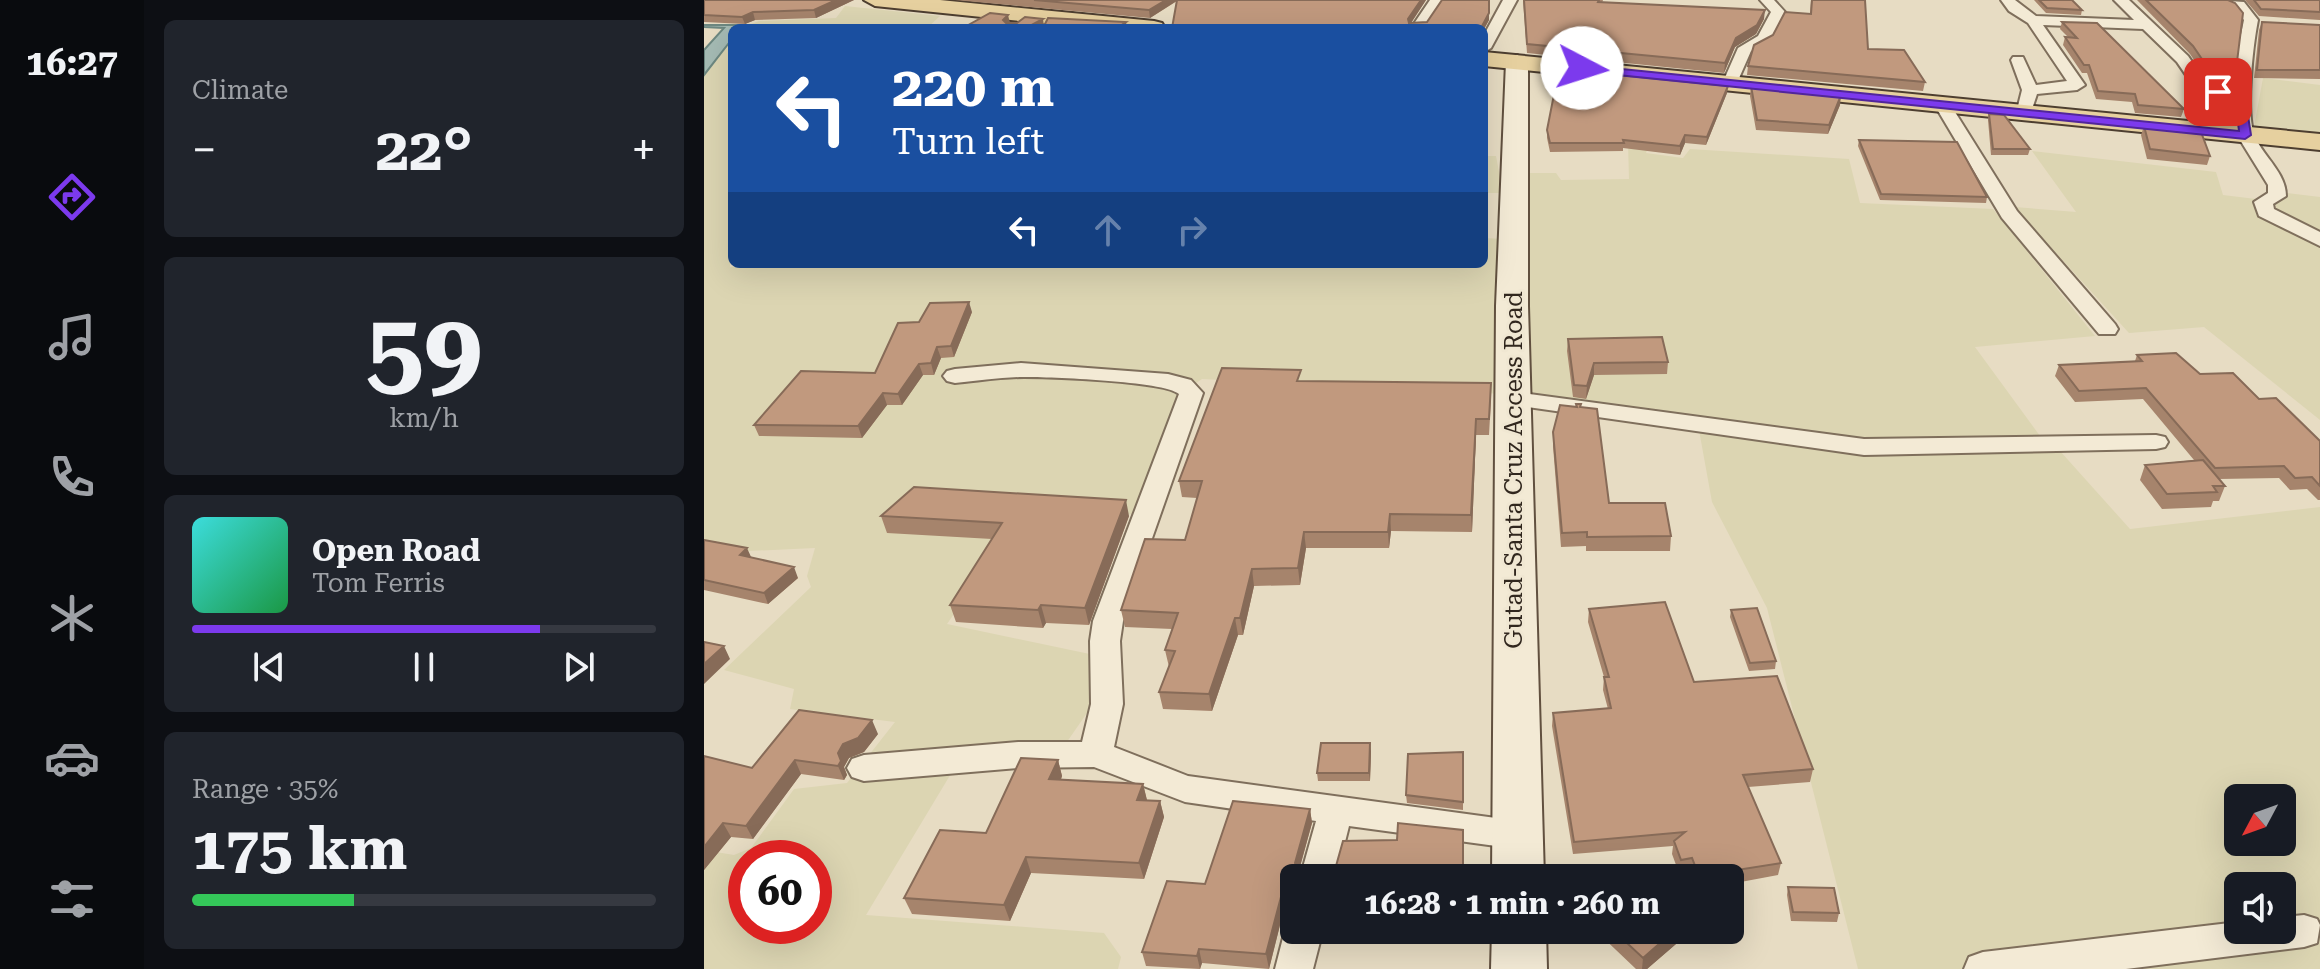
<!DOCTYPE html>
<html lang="en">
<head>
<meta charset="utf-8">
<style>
	:root { --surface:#171b24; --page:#20242c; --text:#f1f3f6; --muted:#9ea1a6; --line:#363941; --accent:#7c3aed }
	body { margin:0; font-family:"Roboto Serif",serif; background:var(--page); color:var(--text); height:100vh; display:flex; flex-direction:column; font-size:30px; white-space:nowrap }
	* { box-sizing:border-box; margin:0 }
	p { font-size:26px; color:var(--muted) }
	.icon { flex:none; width:44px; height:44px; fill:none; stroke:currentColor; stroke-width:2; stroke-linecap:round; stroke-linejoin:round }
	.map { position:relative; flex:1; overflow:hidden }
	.side { display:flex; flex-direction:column; gap:20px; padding:20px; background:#0d0f14; width:560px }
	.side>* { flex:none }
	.guide { position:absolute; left:24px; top:24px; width:760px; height:244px; border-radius:12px; box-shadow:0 8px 32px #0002; background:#1a4fa0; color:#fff; overflow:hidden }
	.needle { width:52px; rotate:229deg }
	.tools { position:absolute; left:1520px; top:784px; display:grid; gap:16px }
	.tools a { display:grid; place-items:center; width:72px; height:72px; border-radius:12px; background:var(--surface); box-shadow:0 8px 32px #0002; font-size:40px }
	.speed { position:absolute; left:24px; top:840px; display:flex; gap:16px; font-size:40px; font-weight:700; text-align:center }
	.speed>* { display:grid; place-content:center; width:104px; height:104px; border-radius:50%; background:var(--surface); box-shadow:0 8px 32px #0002; line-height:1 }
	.speed .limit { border:12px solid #d22; background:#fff; color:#111 }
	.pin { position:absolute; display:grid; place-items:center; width:68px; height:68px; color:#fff; margin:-34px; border-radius:16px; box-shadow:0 4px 12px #0006 }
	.me { position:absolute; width:88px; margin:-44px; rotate:95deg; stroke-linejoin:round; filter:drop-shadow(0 0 6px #0008) }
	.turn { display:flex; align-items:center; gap:28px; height:168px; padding:0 32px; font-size:36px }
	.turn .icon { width:104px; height:104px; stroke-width:2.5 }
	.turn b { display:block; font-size:56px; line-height:68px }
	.lanes { display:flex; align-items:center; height:76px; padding:0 32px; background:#0003; justify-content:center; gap:40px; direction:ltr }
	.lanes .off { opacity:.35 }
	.big { font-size:60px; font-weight:700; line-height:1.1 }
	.side .widget { flex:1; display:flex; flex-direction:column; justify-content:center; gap:12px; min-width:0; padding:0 28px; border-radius:12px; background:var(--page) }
	.side .dial { align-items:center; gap:0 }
	.dial b { font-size:104px; line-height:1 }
	.song { display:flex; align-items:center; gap:24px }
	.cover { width:96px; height:96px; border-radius:12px; background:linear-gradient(135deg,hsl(180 70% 55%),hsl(140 70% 35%)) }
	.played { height:8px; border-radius:4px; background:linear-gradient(90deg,var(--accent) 75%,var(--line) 75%) }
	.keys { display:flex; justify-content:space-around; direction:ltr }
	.heat { display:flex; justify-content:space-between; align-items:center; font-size:44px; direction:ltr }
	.charge { height:12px; border-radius:6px; background:linear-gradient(90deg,#34c759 35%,var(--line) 0) }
	.trip { position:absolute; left:576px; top:864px; width:464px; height:80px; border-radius:12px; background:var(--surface); box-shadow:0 8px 32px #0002; font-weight:700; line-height:80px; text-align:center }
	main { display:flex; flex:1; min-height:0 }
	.dock { display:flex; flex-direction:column; width:144px; justify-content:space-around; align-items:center; background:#090b0e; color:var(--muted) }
	.dock .icon { width:56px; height:56px }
	.dock .on { color:var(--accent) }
	.dock b { font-size:36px; color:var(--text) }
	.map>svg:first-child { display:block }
	.farmland { fill:#dcd5b2; fill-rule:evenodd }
	.water { fill:#a5bbb4; stroke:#6d8881; stroke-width:2 }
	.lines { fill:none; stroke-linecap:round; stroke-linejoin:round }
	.street-casing { stroke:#7f6f5c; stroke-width:4 }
	.secondary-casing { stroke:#61503f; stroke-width:4 }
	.primary-casing { stroke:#4d3e30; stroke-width:4 }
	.street { fill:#f3ead5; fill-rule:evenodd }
	.secondary { fill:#f3ead5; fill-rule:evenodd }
	.primary { fill:#e6d09f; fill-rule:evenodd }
	.wall { fill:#a6846c }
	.shaded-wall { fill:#876b58 }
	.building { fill:#c1997e; stroke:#876b58; stroke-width:2 }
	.route { fill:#7c3aed; stroke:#51269a; stroke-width:2 }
	.labels { text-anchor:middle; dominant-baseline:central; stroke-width:6; stroke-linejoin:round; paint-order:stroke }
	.street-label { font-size:24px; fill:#31271e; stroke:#f0e7d2 }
</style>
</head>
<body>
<main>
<nav class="dock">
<b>16:27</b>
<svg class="icon on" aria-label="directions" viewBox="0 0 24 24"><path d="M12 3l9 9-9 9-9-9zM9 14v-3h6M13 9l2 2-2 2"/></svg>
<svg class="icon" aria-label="music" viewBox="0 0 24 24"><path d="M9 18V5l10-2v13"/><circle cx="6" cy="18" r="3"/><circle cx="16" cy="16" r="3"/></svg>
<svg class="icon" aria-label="phone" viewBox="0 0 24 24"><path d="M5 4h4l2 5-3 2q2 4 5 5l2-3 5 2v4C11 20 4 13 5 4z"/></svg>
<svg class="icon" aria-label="climate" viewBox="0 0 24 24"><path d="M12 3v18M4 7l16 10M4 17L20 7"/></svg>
<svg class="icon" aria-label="car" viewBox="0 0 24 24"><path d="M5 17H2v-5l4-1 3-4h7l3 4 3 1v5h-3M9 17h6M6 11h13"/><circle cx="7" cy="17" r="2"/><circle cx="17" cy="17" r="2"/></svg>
<svg class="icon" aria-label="filters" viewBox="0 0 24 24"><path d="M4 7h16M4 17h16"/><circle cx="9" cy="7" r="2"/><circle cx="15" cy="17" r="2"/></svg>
</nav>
<section class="side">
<div class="widget"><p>Climate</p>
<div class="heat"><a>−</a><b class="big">22°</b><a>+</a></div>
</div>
<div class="widget dial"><b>59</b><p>km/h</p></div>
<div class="widget">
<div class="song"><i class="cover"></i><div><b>Open Road</b><p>Tom Ferris</p></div></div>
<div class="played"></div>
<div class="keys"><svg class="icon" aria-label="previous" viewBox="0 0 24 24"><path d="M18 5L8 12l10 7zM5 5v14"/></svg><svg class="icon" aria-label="pause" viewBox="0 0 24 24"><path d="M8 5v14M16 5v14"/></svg><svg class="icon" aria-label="next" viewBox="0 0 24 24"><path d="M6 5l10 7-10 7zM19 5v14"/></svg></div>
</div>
<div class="widget"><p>Range · 35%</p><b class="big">175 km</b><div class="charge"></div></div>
</section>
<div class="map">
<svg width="1616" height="969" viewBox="0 0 1616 969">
	<rect width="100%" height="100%" fill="#e7dcc3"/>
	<path class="farmland" d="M141,6L236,16L223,28H37L55,21L132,18Z
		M28,39L26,267L63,264H780V238L799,239V394L498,379L482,390L444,515L332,511L298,544L243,624L419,661L349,762L251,767L162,915L400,933L417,957L414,969H0V850L30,855L47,848L90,789L143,783L191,722L86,709L90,689L20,670L107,587L103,576L111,548L0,553V75ZM42,858H110V926H42Z
		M1559,78L1616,85V133L1550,127Z
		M946,142L942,153L979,158L986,149L1145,159L1156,203L1289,209L1391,336L1271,347L1339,440H1157L826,396L821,307L823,173H852L857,180L925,179L924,143Z
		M1328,151L1512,172L1519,195L1552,199L1559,214L1616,243V420L1500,327L1425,333L1310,207L1372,212Z
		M780,156H792L799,193H780Z
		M1583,193L1616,197V234L1574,214L1570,200Z
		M995,430L1356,451L1426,529L1616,507V969H1154L1063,608L1008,502ZM1534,798H1578V842H1534ZM1534,886H1578V930H1534Z"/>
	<path class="water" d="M0,25H40L28,28V39L0,75V50L20,28L0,27Z"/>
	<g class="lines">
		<defs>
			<path id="street" d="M726,0H740L721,28H707Z
				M799,0H813L787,48L780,52V35Z
				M1056,0H1070L1081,12L1065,42L1047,51L1032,85H1022L1019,82L1034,48L1054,36L1067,12Z
				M1297,0H1311L1332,16L1430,20L1410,0H1425L1484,56L1497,75L1531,95L1533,54L1540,20L1530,8L1511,0L1540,2L1554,20C1549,45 1541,115 1551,137C1560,157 1582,173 1582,196L1569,204L1570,209L1616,232V246L1555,216L1550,202L1564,193V185L1533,135L1530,107L1486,81L1473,62L1439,29L1339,25L1381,85L1373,90L1333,94L1328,109H1316L1314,106L1318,90L1307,60L1309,57H1319L1332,85L1363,81L1324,23L1305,11Z
				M1238,99L1246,104L1313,211L1411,324L1414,329L1411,334H1395L1298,218L1230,104Z
				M317,363L464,374L487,380L499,393L419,621L416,641L419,704L410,747L484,776L814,821L826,825L832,835L826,845L814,849L645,826L632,878H596L612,821L481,802L390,767L314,768L160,781L148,777L143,768L148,759L160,755L314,742H378L387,704L386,641L389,621L475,394C460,381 345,377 320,377C297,377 274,381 251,383L243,381L239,376L243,371L251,369Z
				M810,392L1160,439L1452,435L1461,437L1464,442L1461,447L1452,449L1160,455L802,404L798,399L802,394Z
				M1600,915L1613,919L1616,925L1613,943L1600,947L1422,969H1260L1265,957L1279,952L1534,922V930H1578V917Z
				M590,917V930H619L609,969H571L581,930Z"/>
			<path id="secondary" d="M813,55L824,62V306L840,878H788L792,306L802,62Z
				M788,930H842L843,969H787Z"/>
			<path id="primary" d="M160,0H236L450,21L458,23L461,28H383L171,6Z
				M780,52L1616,134V150L780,66Z"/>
		</defs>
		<use href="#street" class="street-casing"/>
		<use href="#secondary" class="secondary-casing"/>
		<use href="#primary" class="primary-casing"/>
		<use href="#street" class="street"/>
		<use href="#secondary" class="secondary"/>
		<use href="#primary" class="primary"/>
	</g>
	<path class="wall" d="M0,0H150L112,18L51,20L41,24L0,22Z
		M251,0H722L707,23L785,20L780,29V28H468L473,1L446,18Z
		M819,0H899L898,3L1060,19L1052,34L1031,47L1020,73L823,53Z
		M1107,0H1161L1164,49L1221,82L1219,91L1043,75L1044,66L1106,13Z
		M1330,0H1368L1378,10L1377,15L1342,13Z
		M1433,0H1524L1532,70L1529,78L1509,79L1499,73L1486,54Z
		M1541,0H1616V20L1555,16Z
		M1358,22L1480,109L1477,117L1431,113L1428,102L1392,99L1383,73H1378L1359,45L1361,37H1364L1356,29Z
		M1558,22L1616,25V79L1550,78L1555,30Z
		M1047,86L1136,105L1124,134L1052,130L1046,96Z
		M1023,93L1002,145L981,143L976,155L919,148V151L846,152L843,138V130Z
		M1285,114L1326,149L1324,155H1287L1284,120Z
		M1440,126L1506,156L1503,165L1443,159L1437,135Z
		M1155,140L1283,197L1282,203L1176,200L1154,146Z
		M268,312L250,357L237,358L230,375H219L198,405H183L158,438L55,436L50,425L171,373L215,322Z
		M864,339L964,362L963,374L890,375L882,399L869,397L863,351Z
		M1433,355L1496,374L1555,399L1616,441V500H1614L1603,489L1586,490L1575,478L1515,479L1521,486L1515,501H1509L1507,507L1458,509L1436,480L1441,465L1490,460L1439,399L1371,402L1351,376L1355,365L1431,361Z
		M598,381L787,399L785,435H772L768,532L687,531L685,548H602L596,585L550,586L539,635H534L508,711L459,709L455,692L465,667L461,650L468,629L421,627L417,610L481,540L493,498L478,497L475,481Z
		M877,407L905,503L967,536L966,551H882V546L857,547L849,446V432Z
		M177,516H425L385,625L342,623L339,628L252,622L246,605L288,539L183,533Z
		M0,540L48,557L94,578L64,604L0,590Z
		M885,609L990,682L1109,769L1106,782L1044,787L1077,863L1074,875L1026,884V878H989L986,871L975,873L968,854L969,846L869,854L848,726L849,713L904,709L899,690L900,677L884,622Z
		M1027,610L1072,661L1071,669L1045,671L1026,617Z
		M174,734L160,752L145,758L140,767L143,775L140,780L97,774L49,839L27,837L0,870V756L48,768Z
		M667,751L666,781H614L613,773Z
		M759,752V810L703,803L702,795Z
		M354,760L358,776L357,780L439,784L443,801H456L460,817L440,879L327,873L306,921L208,914L200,898L282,833Z
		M606,809L608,823L596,867L632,866L693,840L759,830V878H590V889H585L565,969L498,963L496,969L442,966L438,952L501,884Z
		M1084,887L1135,913L1133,922L1087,921L1083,895Z
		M891,930H973L972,944L943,969H932Z"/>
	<path class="shaded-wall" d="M132,0H150L112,18L110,10Z
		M462,0H474L446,18L445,10Z
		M717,0H722L705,26L704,19Z
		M785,0V20L780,29V28H777Z
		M1061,10L1060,19L1052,34L1031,47L1020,73L1021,63L1032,38Z
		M49,12L51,20L41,24L38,17Z
		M304,15L306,23L301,28L299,20Z
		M339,19L340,27L338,28H322Z
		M422,22L423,28H413Z
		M1024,86L1023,93L1002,145L1003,137Z
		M1137,95L1136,105L1124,134L1125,125Z
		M981,135V143L976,155V146Z
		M265,302L268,312L250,357L247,346Z
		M233,347L237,358L230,375L227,363Z
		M890,363V375L882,399L883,386Z
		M215,364L219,375L198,405L194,394Z
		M179,393L183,405L158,438L154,426Z
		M772,419V435L768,532L767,515Z
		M422,500L425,516L385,625L381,608Z
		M686,514L687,531L685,548L684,532Z
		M600,532L602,548L596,585L594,568Z
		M43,548L48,559L36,555Z
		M90,567L94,578L64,604L60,593Z
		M548,569L550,586L539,635L536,618Z
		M337,605L342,623L339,628L334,610Z
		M531,618L534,635L508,711L505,694Z
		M20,646L26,659L0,684V664Z
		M168,720L174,734L160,752L145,758L140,767L143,775L140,780L134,766V753L139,744Z
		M666,743L667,751L666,781L665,773Z
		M91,760L97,774L49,839L42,826Z
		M354,760L358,776L350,795L345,779Z
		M439,784L443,800L437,816L433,800Z
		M456,801L460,817L440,879L435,863Z
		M606,809L608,823L593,877L591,863Z
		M19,823L27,837L0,870V847Z
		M322,857L327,873L306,921L300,905Z
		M583,874L585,889L565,969L562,954Z
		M971,930H973L972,944L943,969H938L939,958Z
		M495,949L498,963L496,969L493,956Z"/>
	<path class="building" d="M0,0H132L110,10L49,12L38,17L0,15Z
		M330,0H462L445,10Z
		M473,0H717L704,19L705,23L723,22L738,0H785V13L777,28H468Z
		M820,0H895L894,2L1061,10L1053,25L1032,38L1021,63L823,44Z
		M1108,0H1161L1164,49L1200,50L1221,82L1044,66L1050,45L1069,35L1081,12L1107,14Z
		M1335,0H1368L1378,10L1343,8Z
		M1442,0H1524L1531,3L1539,13L1532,70H1512L1502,65L1489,46Z
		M1550,0H1616V12L1557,9Z
		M286,13L304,15L299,20L302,23H313L321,17L339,19L322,28H259Z
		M344,18L422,22L413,28H339Z
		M1358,22L1393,23L1480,109L1434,105L1431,94L1394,91L1385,65H1380L1361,37L1373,38Z
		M1558,22L1616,25V70H1553Z
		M780,60L783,61L781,124H780Z
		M855,69L1024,86L1003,137L981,135L976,146L919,140L920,143H846L843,130Z
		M1047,86L1137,95L1125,125L1053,120Z
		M1285,114L1300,115L1326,149H1289Z
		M1440,126L1497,132L1506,156L1446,149Z
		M1155,140L1253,142L1283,197L1177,194Z
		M265,302L247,346L233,347L227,363L215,364L194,394L179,393L154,426L50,425L97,371L171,373L194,323L215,322L226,303Z
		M958,337L964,362L890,363L883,386L870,385L864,339Z
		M1472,353L1496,374L1529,373L1555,399L1572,398L1616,441V486L1608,477L1591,478L1580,466L1511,468L1442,388L1375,391L1355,365L1438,361L1433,355Z
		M518,368L597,370L593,381L787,383L785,419H772L767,515L686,514L684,532H600L594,568L548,569L536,618H531L505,694L455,692L471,651L461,650L474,613L417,610L441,539L481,540L498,481H475Z
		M872,404H877L876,407L893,409L905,503H961L967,536L883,537V532L858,533L849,432L856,405L873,407Z
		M1499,460L1521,486H1509L1513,492L1463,494L1441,465Z
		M210,487L422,500L381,608L337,605L334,610L246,605L298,523L177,516Z
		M0,540L43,548L36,555L90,567L60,593L0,580Z
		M961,602L990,682L1073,676L1109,769L1039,775L1077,863L995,876L988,858L977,860L970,841L981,832L870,842L849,713L907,708L900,677H905L885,609Z
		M1053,608L1072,661L1046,663L1027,610Z
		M0,642L20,646L0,664Z
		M95,710L168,720L154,738L139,744L134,753L137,761L134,766L91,760L42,826L19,823L0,847V756L48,768Z
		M617,743H666L665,773H613Z
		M759,752V802L702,795L704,754Z
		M317,758L354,760L345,779L439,784L433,800L456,801L435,863L322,857L300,905L200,898L236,830L282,833Z
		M529,801L606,809L591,863L594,867L632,866L639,841L693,840L694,823L759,830V869H752V878H624L583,874L562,954L495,949L493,956L438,952L463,881L501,884Z
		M1084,887L1130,888L1135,913L1089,912Z
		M909,930H971L939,958Z"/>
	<path class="route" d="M878,65L1535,131L1532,107L1511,94V89L1514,88L1542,103L1547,135L1541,139L874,71V66Z"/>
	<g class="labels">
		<g class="street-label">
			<text transform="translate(810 470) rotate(-90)">Gutad-Santa Cruz Access Road</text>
		</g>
	</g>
</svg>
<div class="tools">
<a><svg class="needle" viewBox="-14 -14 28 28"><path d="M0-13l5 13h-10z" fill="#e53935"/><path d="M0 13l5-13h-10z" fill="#9ea1a6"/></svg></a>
<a><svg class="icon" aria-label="sound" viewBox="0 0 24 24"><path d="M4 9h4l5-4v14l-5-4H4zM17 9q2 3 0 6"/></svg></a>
</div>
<div class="speed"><div class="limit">60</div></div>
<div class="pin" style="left:1514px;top:92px;background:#d93025"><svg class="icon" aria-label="arrive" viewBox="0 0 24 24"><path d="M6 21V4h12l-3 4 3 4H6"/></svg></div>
<svg class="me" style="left:878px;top:68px" viewBox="-20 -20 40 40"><circle r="19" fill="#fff"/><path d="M0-13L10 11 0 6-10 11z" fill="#7c3aed"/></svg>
<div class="trip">16:28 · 1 min · 260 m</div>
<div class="guide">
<div class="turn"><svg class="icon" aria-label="left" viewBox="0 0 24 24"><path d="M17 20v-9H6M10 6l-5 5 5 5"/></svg><div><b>220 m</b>Turn left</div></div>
<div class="lanes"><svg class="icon" aria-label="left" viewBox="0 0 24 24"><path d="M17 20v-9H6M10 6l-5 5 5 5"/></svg><svg class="icon off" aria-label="ahead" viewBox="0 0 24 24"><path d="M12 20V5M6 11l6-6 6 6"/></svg><svg class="icon off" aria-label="right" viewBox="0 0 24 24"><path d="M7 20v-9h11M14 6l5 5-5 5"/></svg></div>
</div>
</div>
</main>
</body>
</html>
